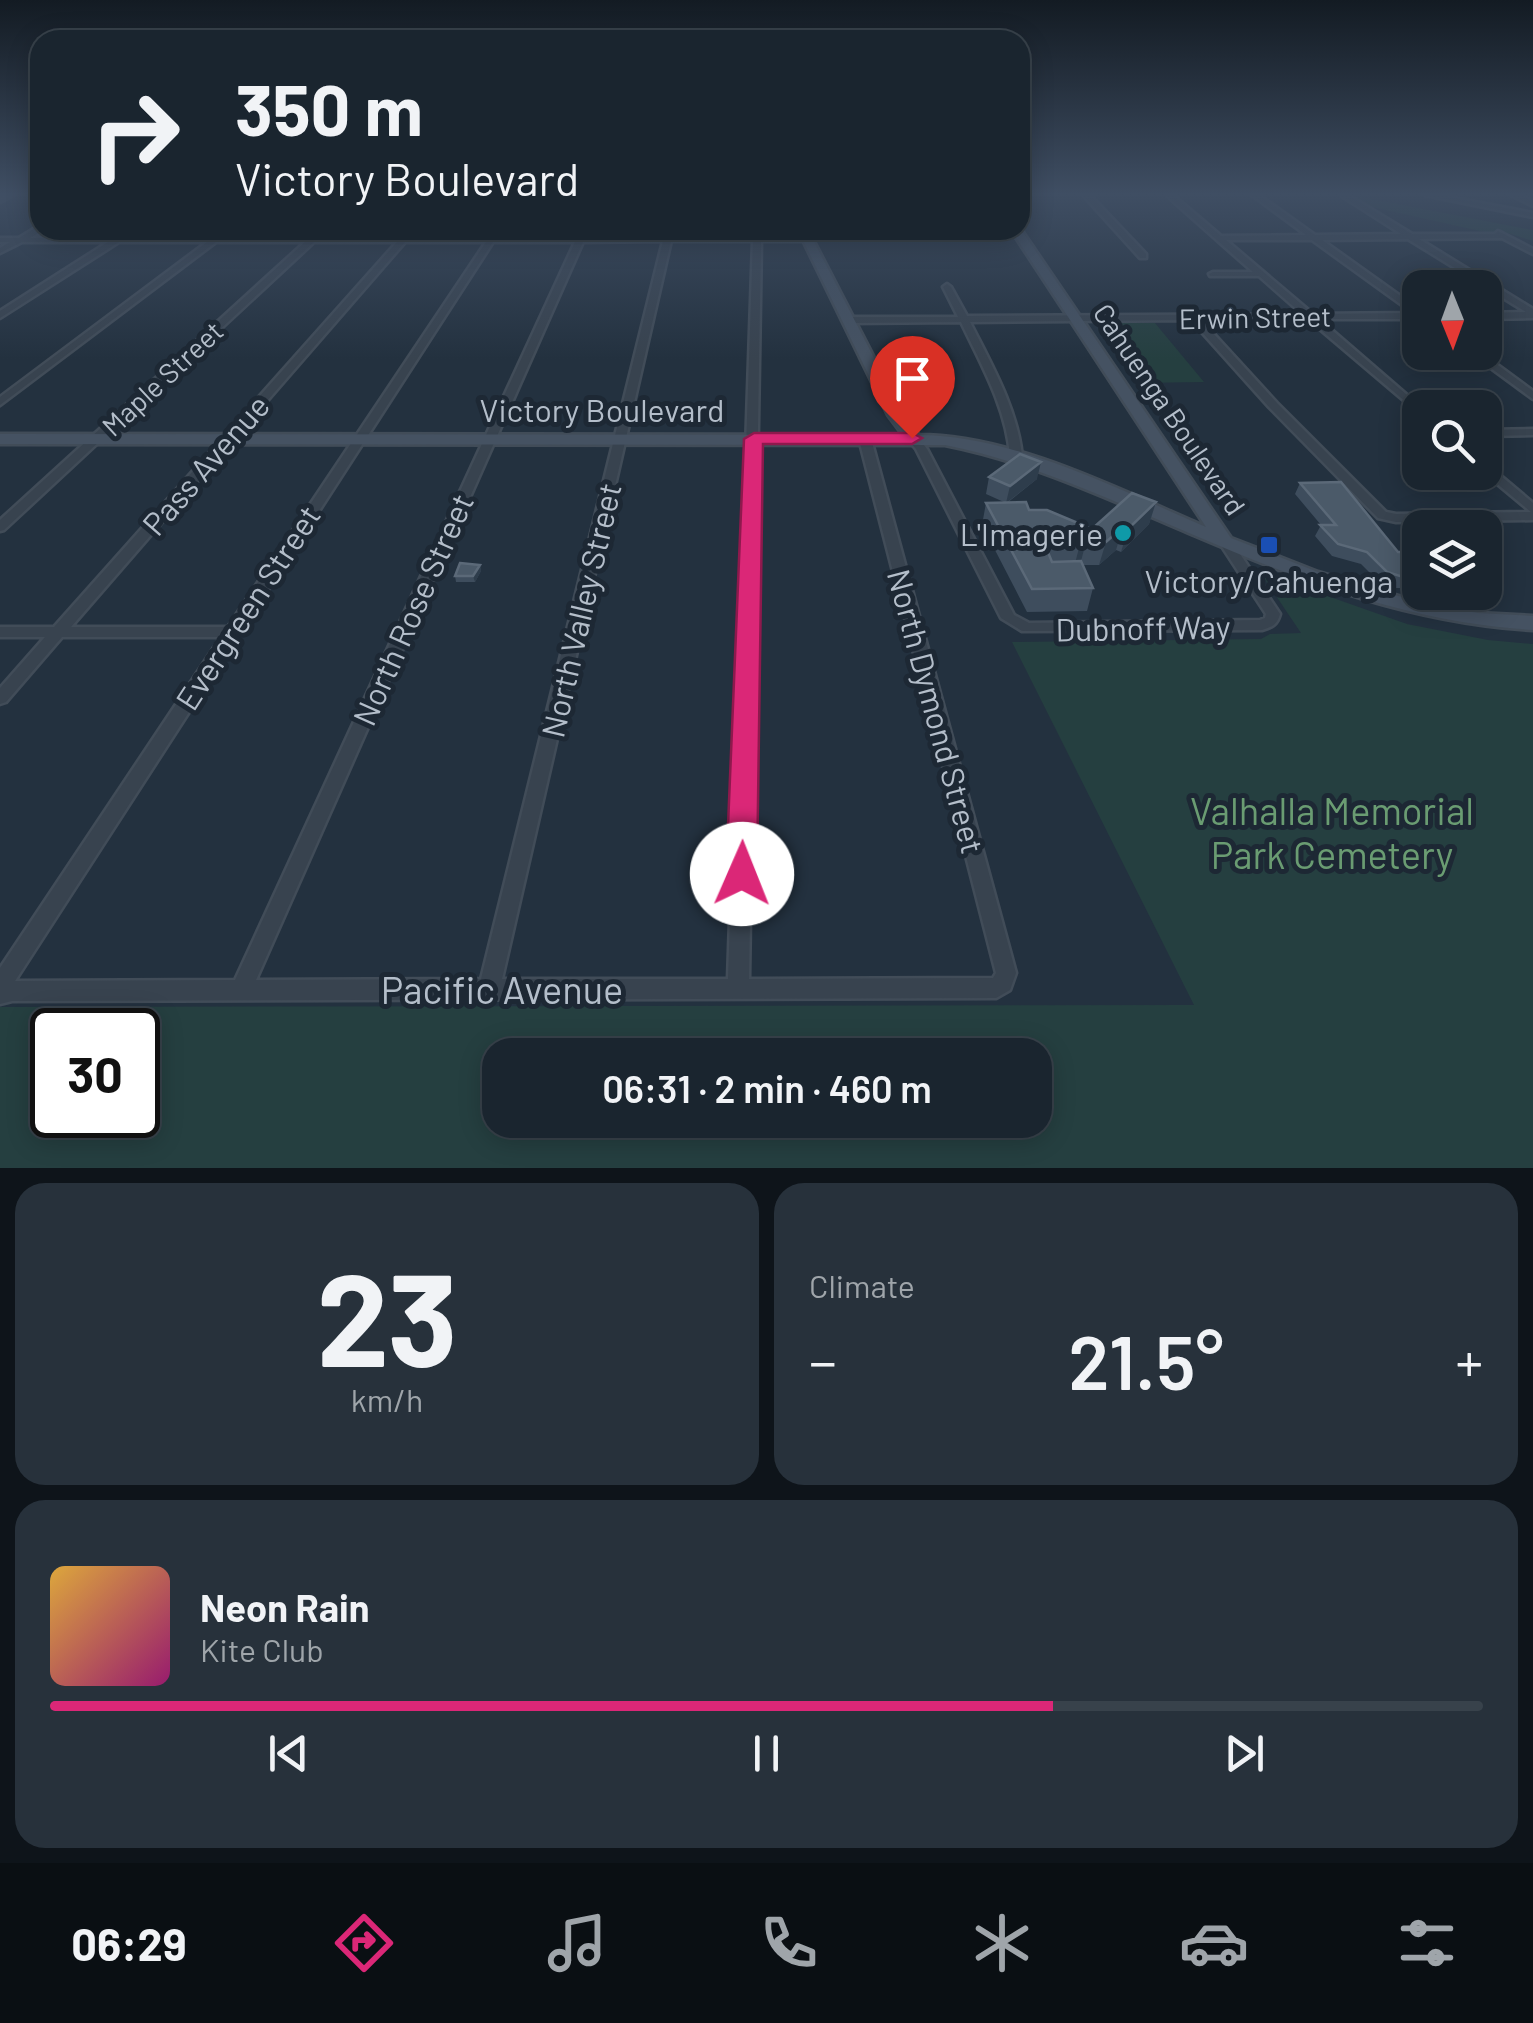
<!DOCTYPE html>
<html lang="en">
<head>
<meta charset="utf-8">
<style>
	:root { --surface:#1a252f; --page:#27313b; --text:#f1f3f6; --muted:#9fa5aa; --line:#38424b; --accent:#db2777 }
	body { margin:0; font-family:Barlow,sans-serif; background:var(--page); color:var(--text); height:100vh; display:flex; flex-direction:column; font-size:38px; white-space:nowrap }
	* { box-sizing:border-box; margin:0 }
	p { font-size:32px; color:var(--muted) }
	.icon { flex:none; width:55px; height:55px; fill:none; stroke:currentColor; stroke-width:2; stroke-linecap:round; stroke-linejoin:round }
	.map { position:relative; height:1168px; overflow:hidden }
	.drawer { display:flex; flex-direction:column; gap:15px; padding:15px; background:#0e141a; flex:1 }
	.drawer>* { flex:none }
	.hud { position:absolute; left:30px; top:30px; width:1000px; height:210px; border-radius:30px; box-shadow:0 5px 25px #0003,0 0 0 2px var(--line); background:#1a252f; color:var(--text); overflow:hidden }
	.needle { width:65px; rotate:179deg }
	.tools { position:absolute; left:1402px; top:270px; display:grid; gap:20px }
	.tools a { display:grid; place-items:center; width:100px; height:100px; border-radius:20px; background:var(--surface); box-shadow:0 5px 25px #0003,0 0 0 2px var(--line); font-size:50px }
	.speed { position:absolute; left:30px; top:1008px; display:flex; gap:20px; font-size:50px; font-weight:700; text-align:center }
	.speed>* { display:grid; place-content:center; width:130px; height:130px; border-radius:50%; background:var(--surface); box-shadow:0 5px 25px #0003,0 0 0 2px var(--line); line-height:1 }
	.speed .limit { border:5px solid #111; border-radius:15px; background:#fff; color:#111 }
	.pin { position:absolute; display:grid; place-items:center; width:85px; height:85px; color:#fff; margin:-102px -42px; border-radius:50% 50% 50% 0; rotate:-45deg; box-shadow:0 0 10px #0007 }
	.pin .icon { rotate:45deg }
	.me { position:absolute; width:110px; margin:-55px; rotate:1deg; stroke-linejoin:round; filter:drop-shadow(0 0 8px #0008) }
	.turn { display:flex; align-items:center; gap:35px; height:210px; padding:0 40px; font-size:45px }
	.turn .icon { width:130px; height:130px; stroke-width:2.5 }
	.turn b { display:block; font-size:70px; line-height:85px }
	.big { font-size:75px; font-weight:600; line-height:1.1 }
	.drawer .widget { flex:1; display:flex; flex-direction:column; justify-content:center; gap:15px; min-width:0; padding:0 35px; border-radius:30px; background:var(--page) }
	.drawer .dial { align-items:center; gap:0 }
	.dial b { font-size:130px; line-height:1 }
	.song { display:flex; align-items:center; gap:30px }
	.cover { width:120px; height:120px; border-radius:15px; background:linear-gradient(135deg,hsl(40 70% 55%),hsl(320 70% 35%)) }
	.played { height:10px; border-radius:5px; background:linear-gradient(90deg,var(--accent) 70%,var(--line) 70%) }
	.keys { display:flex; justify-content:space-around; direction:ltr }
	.heat { display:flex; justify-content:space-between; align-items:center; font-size:55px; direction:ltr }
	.drawer .tiles { flex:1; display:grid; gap:15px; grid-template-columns:1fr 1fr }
	.widget:last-child { grid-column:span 2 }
	.trip { position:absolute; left:482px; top:1038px; width:570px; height:100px; border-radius:30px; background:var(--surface); box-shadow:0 5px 25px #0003,0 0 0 2px var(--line); font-weight:600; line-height:100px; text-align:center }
	.dock { display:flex; height:160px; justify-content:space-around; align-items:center; background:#0a0f13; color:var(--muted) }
	.dock .icon { width:70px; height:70px }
	.dock .on { color:var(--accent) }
	.dock b { font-size:45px; color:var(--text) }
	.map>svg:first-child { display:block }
	.green { fill:#253f40; fill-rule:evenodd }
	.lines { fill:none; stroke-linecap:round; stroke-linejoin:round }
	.street-casing { stroke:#414c58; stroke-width:5 }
	.secondary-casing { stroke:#414c58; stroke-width:5 }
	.street { fill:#38434f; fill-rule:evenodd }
	.secondary { fill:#455262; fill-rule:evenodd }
	.wall { fill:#3e4d5d }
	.shaded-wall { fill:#2e3d4c }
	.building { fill:#4b5a69; stroke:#5b6978; stroke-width:2.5 }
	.route { fill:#db2777; stroke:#8e194d; stroke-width:2.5 }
	.culture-dot { fill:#0f9aa8; stroke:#1d2834; stroke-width:4 }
	.transit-dot { fill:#1a4fb4; stroke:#1d2834; stroke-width:4 }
	.labels { text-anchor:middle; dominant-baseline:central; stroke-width:10; stroke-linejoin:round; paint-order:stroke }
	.far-street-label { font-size:28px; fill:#b4beca; stroke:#1d2834 }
	.street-label { font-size:32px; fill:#b4beca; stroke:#1d2834 }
	.poi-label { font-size:32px; fill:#b4beca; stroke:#1d2834; text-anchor:end }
	.near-park-label { font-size:38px; fill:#6a9c72; stroke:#1d2834 }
	.near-street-label { font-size:38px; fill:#b4beca; stroke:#1d2834 }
</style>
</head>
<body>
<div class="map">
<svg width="1533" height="1168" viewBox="0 0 1533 1168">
	<rect width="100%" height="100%" fill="#23313f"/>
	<path class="green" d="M1351,195L1533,230V241L1501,231L1489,233L1372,207Z
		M1098,323H1155L1204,382L1139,383Z
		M1268,575L1407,624L1488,640L1533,644V1168H0V1007L1194,1005L1012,642L1261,639L1270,634L1301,633L1264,578ZM52,1030H138V1115H52ZM500,1055H1035V1120H500Z"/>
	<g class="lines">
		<defs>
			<path id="street" d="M1083,195H1090L1146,254V258H1140Z
				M1166,195H1173L1221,236L1306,235L1252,195H1259L1315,235L1401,234L1340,195H1348L1412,234H1495L1498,231L1533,249V254L1502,238L1419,239L1533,309V318L1485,319V313L1526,312L1408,239L1322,240L1420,310V319H1319L1422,408H1420V414L1308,319L1201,320L1277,403L1386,512L1396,514L1531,512L1483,472H1485V465L1489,466L1533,503V520L1396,522L1378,518L1269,407L1191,320L970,322C991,364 1017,408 1022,456L1016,459L1010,456C1007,409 981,364 961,322L849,323L845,320L849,317H958L943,287L947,284L951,287L967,316L1302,314L1259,276H1210L1209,274L1213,272H1253ZM1226,240H1312L1413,313L1313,314Z
				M1425,195H1439L1533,213V217Z
				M1511,195H1520L1533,201V206Z
				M37,227L43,230L30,238L310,237L315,235L318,237H401L407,230H415L409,237H489L493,230H501L496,237H577L580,230H588L585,237H665L666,230H674L672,237H810V241H761L749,979L993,978L996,973L859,439L865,436L871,439L1016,973L1010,990L996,998L12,1001L0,1004V968L221,637H62L6,702L0,704V688L45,637H0V627H54L397,242H314L4,530L0,531V520L305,242H216L0,405V397L207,242H119L0,318V311L108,242H22L0,253V248L10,242H0V238H19ZM663,241L481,979L256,980L583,242ZM671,241H753L728,979H502ZM405,242H486L228,627H71ZM493,242H575L235,980L15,981Z
				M955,230L990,233L1019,232L1023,234L1019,236L990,237Z
				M1469,352H1480L1533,391V399Z
				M1533,429V435L1485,436V430Z
				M913,435L917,436L927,449L1014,615L1029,623L1260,620L1265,618L1266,614L1217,539L1223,535L1228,536L1280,614C1277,625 1272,627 1262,630L1022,631L1001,618L916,449L907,438Z"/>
			<path id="secondary" d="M0,195H13L0,202Z
				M1020,228L1231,538L1318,572L1422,603L1478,613L1533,616V630C1413,623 1306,583 1196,536C1115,502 1032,462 945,445L0,444V434L903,435L888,415L798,230H808L903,414L919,435C1013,435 1120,490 1206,527L1011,230Z"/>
		</defs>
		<use href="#street" class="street-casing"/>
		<use href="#secondary" class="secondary-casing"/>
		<use href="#street" class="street"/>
		<use href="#secondary" class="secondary"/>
	</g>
	<path class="wall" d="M989,477L1037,479L1007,503L1092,529L1156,502L1149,524L1121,552L1116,550L1099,565H1083L1093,588L1087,611L1027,612L982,525L986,503H1006L986,494Z
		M1300,483L1417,567H1420V588H1394L1381,584L1361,564L1332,556L1315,536L1321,525L1295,494Z
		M480,565L481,571L475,582H456L455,576Z"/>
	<path class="shaded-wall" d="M1041,462L1037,479L1006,503L1010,486Z
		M1156,502L1149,524L1121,552L1128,529Z
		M1123,527L1116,550L1099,565L1106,542Z
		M1086,542L1080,565L1073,571L1079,548Z
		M480,565L481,571L475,582L473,576Z"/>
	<path class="building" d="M1020,454L1041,462L1010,486L989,477Z
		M1341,482L1398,552H1403L1417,567H1420V576H1400L1387,572L1367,552L1338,544L1320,525H1336L1300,483Z
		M1132,493L1156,502L1128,529L1123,527L1106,542H1086L1079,548L1038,528L1052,562L1081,561L1093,588L1032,589L986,503L1026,502L1029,510H1047L1092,529Z
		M460,563L480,565L473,576H455Z"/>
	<linearGradient id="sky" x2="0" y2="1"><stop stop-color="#131b23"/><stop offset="0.54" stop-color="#3f4e63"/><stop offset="1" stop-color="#3f4e63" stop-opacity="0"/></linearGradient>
	<rect width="1533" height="359" fill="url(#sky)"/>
	<path class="route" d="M754,433H912L922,438L912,444H763L757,874L753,883L742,887L730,883L726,874L744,439Z"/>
	<circle class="culture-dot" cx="1123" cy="533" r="10"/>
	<rect class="transit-dot" x="1259" y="535" width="20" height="20" rx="5"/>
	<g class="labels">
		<g class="far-street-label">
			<text transform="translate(1255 317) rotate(-1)">Erwin Street</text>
			<text transform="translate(162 378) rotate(-43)">Maple Street</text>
			<text transform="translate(1170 409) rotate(56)">Cahuenga Boulevard</text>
		</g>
		<g class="street-label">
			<text x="602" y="409">Victory Boulevard</text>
			<text transform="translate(205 464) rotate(-49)">Pass Avenue</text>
			<text transform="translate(247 607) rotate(-57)">Evergreen Street</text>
			<text transform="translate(412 609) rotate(-66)">North Rose Street</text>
			<text transform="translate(580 610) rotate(-77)">North Valley Street</text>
			<text transform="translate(1143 627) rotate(-1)">Dubnoff Way</text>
			<text transform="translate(937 711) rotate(75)">North Dymond Street</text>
		</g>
		<g class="poi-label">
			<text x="1103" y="533">L'Imagerie</text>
			<text x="1269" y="580" text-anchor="middle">Victory/Cahuenga</text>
		</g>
		<g class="near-park-label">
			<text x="1332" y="810">Valhalla Memorial<tspan x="1332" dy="44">Park Cemetery</tspan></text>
		</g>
		<g class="near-street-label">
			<text x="502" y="989">Pacific Avenue</text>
		</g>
	</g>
</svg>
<div class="tools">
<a><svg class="needle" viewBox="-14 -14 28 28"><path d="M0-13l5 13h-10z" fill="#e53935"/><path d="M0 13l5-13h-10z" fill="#9fa5aa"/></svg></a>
<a><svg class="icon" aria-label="search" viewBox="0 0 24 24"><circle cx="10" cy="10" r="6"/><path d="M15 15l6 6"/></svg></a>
<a><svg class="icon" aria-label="layers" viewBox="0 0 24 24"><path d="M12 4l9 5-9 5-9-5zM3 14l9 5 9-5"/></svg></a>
</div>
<div class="speed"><div class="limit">30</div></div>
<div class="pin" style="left:912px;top:438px;background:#d93025"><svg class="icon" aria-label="arrive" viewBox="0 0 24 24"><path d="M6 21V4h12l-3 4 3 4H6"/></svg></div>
<svg class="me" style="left:742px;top:874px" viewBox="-20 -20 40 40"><circle r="19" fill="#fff"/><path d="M0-13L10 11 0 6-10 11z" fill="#db2777"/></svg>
<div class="trip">06:31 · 2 min · 460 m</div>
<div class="hud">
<div class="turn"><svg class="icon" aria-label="right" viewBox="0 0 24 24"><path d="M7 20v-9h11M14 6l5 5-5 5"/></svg><div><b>350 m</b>Victory Boulevard</div></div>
</div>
</div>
<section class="drawer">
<div class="tiles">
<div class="widget dial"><b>23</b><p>km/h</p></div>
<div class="widget"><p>Climate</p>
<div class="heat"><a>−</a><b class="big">21.5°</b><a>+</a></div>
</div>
<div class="widget">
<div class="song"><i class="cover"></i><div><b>Neon Rain</b><p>Kite Club</p></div></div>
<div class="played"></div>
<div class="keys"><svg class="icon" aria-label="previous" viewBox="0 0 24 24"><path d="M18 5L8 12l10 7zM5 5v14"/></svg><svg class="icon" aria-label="pause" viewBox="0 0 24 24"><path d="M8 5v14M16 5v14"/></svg><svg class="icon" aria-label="next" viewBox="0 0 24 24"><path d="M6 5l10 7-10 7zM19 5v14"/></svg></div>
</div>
</div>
</section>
<nav class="dock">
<b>06:29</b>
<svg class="icon on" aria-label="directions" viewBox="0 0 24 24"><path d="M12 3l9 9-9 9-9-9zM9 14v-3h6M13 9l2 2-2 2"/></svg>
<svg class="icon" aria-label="music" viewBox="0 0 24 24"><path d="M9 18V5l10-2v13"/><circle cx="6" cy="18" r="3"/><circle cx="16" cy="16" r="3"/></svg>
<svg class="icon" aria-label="phone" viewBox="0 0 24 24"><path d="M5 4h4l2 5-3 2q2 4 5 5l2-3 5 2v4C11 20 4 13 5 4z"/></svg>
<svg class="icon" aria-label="climate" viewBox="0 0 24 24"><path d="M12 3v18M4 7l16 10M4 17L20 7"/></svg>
<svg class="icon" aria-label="car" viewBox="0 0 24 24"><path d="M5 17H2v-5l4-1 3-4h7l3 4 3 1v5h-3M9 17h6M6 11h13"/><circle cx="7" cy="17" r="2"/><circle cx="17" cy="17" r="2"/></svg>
<svg class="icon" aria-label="filters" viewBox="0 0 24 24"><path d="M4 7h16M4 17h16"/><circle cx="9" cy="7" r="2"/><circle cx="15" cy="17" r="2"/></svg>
</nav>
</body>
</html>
